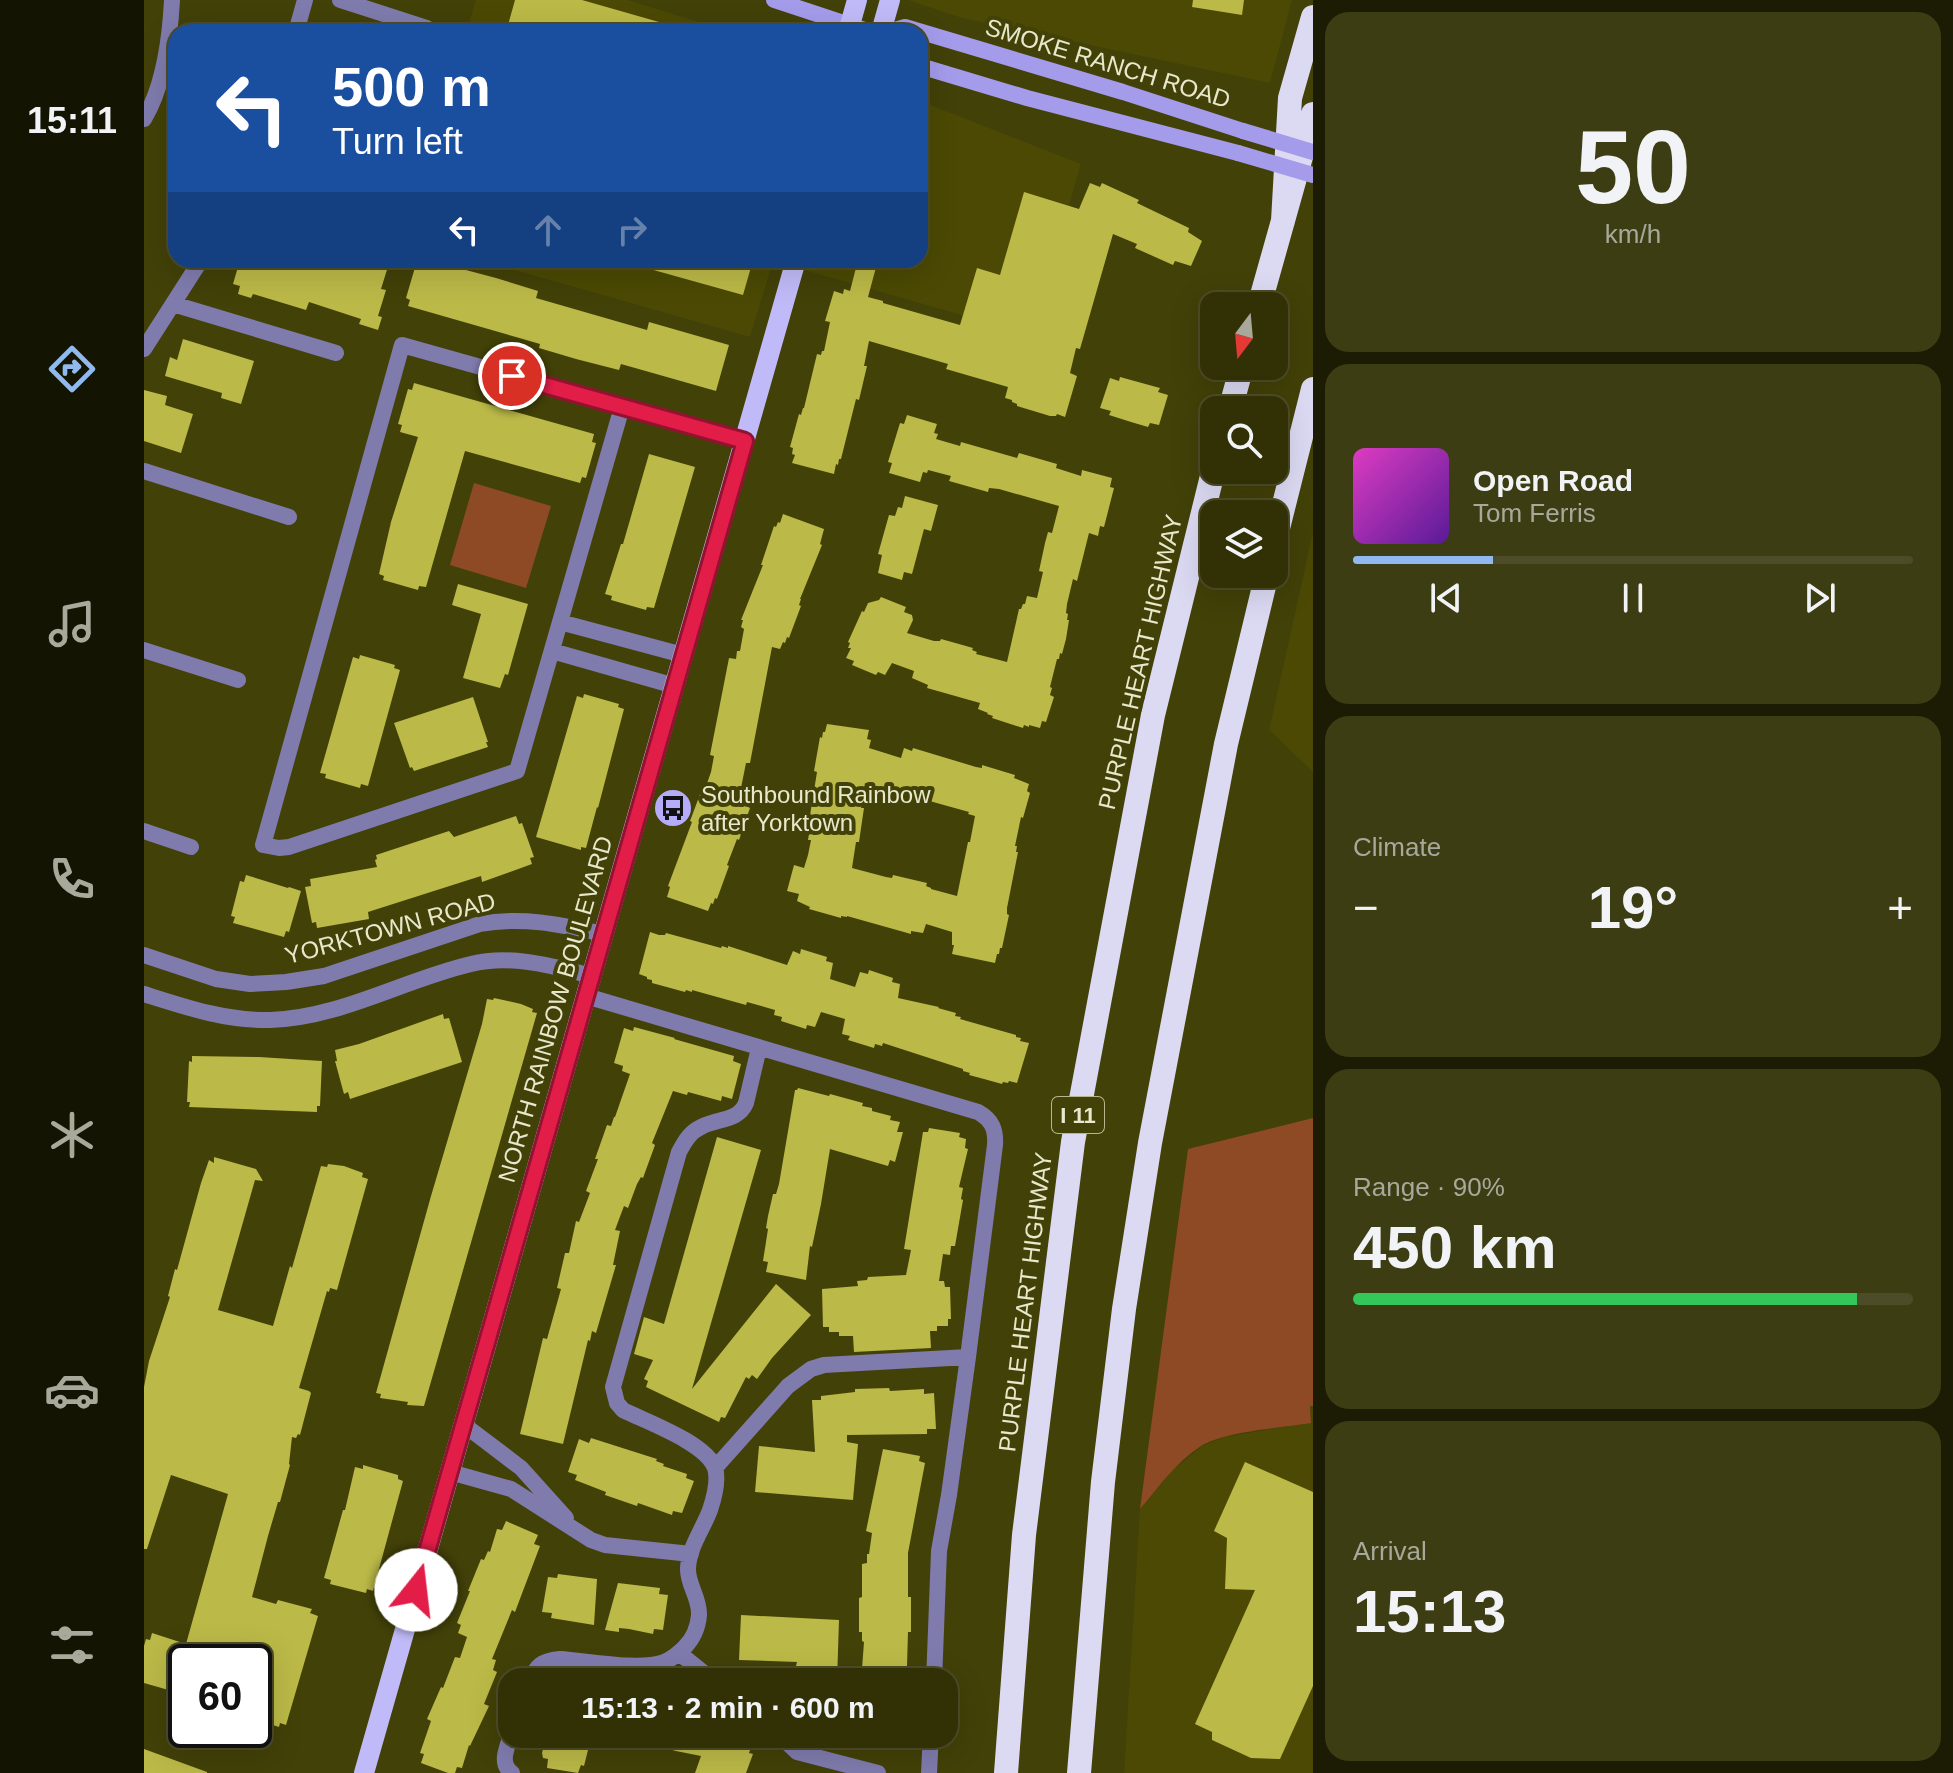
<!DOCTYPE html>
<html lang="en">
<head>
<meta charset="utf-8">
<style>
	:root { --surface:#323106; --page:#3d3d14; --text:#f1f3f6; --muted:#a8a99b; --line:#4d4c28; --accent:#90b9f0 }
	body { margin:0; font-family:Helvetica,sans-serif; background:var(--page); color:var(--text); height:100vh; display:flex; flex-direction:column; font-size:30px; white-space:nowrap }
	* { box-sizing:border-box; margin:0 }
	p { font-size:26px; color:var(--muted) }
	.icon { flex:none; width:44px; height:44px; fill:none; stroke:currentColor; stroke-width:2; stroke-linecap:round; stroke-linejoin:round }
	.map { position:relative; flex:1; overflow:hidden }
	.drawer { display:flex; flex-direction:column; gap:12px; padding:12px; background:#1c1b03; width:640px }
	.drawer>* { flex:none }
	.top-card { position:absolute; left:24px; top:24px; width:760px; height:244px; border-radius:24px; box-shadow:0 8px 32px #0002,0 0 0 2px var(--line); background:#1a4fa0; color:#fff; overflow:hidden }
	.needle { width:52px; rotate:196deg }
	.tools { position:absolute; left:1056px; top:292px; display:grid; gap:16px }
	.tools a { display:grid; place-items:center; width:88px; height:88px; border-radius:16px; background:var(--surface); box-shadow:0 8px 32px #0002,0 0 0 2px var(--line); font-size:40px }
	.speed { position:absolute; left:24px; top:1644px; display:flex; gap:16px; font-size:40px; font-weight:700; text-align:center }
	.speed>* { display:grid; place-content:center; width:104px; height:104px; border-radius:50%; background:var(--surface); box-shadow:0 8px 32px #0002,0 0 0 2px var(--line); line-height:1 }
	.speed .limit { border:4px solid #111; border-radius:12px; background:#fff; color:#111 }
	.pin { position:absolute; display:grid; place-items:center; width:68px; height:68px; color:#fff; margin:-34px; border:4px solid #fff; border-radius:50%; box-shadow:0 2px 8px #0007 }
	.me { position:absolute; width:88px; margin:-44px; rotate:16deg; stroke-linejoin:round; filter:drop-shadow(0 0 6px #0008) }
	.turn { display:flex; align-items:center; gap:28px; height:168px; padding:0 32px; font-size:36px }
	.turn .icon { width:104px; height:104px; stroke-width:2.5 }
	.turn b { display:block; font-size:56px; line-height:68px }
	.lanes { display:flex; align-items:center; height:76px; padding:0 32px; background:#0003; justify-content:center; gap:40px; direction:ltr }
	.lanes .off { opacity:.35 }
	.big { font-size:60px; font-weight:600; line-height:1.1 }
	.drawer .widget { flex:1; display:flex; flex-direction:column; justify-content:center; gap:12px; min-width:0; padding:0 28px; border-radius:24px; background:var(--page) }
	.drawer .dial { align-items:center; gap:0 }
	.dial b { font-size:104px; line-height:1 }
	.song { display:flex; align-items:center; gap:24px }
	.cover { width:96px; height:96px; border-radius:12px; background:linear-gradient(135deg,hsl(310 70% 55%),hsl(270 70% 35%)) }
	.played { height:8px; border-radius:4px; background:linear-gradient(90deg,var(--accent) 25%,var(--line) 25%) }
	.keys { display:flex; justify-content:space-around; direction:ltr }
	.heat { display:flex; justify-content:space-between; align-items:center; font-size:44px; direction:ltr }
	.charge { height:12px; border-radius:6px; background:linear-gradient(90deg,#34c759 90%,var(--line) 0) }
	.trip { position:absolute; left:354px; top:1668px; width:460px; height:80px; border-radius:24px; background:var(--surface); box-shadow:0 8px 32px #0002,0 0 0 2px var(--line); font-weight:600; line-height:80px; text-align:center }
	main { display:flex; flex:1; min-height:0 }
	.tabs { display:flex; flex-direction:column; width:144px; justify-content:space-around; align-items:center; background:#141402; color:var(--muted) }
	.tabs .icon { width:56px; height:56px }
	.tabs .current { color:var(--accent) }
	.tabs b { font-size:36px; color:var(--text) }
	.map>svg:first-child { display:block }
	.built { fill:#4b4903 }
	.green { fill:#8d4a24 }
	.building { fill:#bbb947; fill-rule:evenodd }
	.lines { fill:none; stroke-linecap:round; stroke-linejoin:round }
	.street { stroke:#7f7bad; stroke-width:16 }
	.secondary { stroke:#a49beb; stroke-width:16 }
	.primary { stroke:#c0bbf8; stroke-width:20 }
	.highway { stroke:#dcdaf3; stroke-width:24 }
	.secondary-bridge { stroke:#a49beb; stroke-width:16 }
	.route-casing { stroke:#92132f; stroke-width:20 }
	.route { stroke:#e11d48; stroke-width:14 }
	.labels { text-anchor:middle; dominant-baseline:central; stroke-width:8; stroke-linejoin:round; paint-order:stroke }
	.shield { fill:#424108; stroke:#b6b691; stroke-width:2 }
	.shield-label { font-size:22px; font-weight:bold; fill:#e7e8cc }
	.street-label { font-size:24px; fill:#e7e8cc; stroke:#424108 }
	.poi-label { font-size:24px; fill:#e7e8cc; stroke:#424108; text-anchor:start }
</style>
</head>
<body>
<main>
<nav class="tabs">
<b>15:11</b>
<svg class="icon current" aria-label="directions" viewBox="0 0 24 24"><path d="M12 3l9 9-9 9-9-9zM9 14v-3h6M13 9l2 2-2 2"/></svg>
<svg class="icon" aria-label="music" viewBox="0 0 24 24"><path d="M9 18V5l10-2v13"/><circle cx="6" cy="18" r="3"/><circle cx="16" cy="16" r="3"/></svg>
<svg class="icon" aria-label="phone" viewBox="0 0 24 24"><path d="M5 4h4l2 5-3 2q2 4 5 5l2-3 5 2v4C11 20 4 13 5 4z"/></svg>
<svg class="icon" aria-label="climate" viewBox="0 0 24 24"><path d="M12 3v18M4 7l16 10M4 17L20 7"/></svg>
<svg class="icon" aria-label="car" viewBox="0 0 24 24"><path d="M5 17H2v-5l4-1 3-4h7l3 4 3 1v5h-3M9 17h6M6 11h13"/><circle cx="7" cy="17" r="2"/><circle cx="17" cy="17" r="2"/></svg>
<svg class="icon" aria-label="filters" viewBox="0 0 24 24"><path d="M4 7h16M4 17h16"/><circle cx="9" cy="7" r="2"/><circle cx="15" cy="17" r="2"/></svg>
</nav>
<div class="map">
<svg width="1169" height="1773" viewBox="0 0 1169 1773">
	<rect width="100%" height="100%" fill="#424108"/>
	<path class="built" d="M332,0H484L587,32H322Z
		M764,0H1148L1126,83L818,18Z
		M776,101L937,164L887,335L629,261L606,337L336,260H776Z
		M1169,532V772L1125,730Z
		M1166,1406H1169V1773H980L996,1509L1030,1469L1058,1446L1080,1437L1167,1422Z"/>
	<path class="green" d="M330,483L407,506L382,588L306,565Z
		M1169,1118V1406H1166L1167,1423C1137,1428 1082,1431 1057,1446C1032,1462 1015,1487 996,1509L1044,1149Z"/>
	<path class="building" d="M371,0H438L515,22L512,32H476L448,24L447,32H362Z
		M1049,0H1100L1098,15L1048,7Z
		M946,183L956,187L958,183L995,200L993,203L1045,228L1044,232L1058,241L1047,266L1031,261L1029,265L991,248L993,244L969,234L936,349L932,348L926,373L933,376L921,417L913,414L912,416H906L873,406V404L868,402V400L861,398L864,387L802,369L804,364L725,341L720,366H723L715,400L712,399L697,459H695L694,465L692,464L690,474L648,463L651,455L648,454L649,448L646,447L655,414L657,415L659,408H660L673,354L677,355L678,351H680L686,322L681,321L690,291L699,294L700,289L706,291L714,260H734L724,297L739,301V303L816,325L833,268L856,275L880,192L935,209Z
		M96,260H134L149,265L150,260H246L237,289L242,290L234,316L238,317L234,330L215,324L217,319L165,302L162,310L109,294L107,298L94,294L96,286L89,284Z
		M278,260H284L352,278L394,291L392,298L503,330L505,322L585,345L572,391L477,364L475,370L432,359L395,348L396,344L264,306L266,300L262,298L272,264L277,265Z
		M488,260H609L599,295L488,264Z
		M39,339L110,361L97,404L77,398L78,393L21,376L26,357L33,360Z
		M976,377L1016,388L1014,392L1024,395L1015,425L1006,423L1004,427L987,422L965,415L967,411L956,408L966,378L975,381Z
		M270,383L450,434L448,442L452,443L442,478L438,477L436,483L321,451L282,587L275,586L274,590L239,580L240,576L235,574L247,522L274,437L256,432L258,425L254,424L264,389L268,390Z
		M0,390L23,396L21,405L49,414L37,453L0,441Z
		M763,415L793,424L790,433L794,434L792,439L816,446L817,442L873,458L875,453L913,464L912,468L937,476L938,470L968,478L966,487L970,488L960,527L956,526L954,536L945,533L933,581L929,579L923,604L922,613L924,614L923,620H925L922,639L918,654L916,653L915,659H913L906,687L908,688L906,695L910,697L902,722L898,721L896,728L885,725V727L880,725L879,728L848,718L849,716L843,714L844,713L834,709L836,703L783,688L784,685L768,678L770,671L748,663L741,675L734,672L732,675L708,665L710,661L702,658L707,648H704L706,643L704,642L718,611L720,612L724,603L735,600L737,597L762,607L760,612L768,615L769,620L763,633L790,641H796L797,639L815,644L829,648L828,650L833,652L832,654L863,662L875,609H877L879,604H881L883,596L893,598L899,572L895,571L901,543L904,532L908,533L915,506L855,489L845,488L844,492L805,481L807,476L784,470L783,473L779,472L776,482L745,473L748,463L744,462L756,423L760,424Z
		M505,454L551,467L510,608L503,607L502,610L467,600L468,596L461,594L477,544H479Z
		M761,496L794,505L787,531L780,529L768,574L760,572L758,580L734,573L738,555L734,554L745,515L751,516L754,507L758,508Z
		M639,514L680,529L676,544L678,545L656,599H657L655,605L657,606L645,638L643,637L641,643L639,642L636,649L628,647L606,763H602L597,788L608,792L604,807L606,808L595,840L593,839L583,865L585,866L573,899L571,898L569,904L567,903L564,911L523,897L526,887L524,886L548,822L546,821L558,789H561L567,772L570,756L566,755L585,658L592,659L593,651H596L600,629L597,627L599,620H597L619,565H617L630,526L632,527L634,522L636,523Z
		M314,584L384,604L364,675L361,674L356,688L319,678L337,614L308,605Z
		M216,655L251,665L250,668L256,670L224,786L217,784L216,788L181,778L182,774L176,773L209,657L215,659Z
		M440,694L475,704L474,707L480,709L454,808L453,807L442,848L437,847V850L392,837L433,696L439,698Z
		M329,697L344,742H342L344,747L270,771L268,767L266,768L250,723Z
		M683,724L725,730L723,739L727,740L725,748L757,758L760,748L768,751L769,748L832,767L838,768V765L871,775L870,778L885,784L883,791L886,793L879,818L877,817L871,846H873L872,852H874L863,908V914L865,915L858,948H856L855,954H853L851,963L808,954L810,945H808V932L782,924L779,933L767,931V934L703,916V917L697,916V918L665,909L666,907L653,901L655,894L643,891L650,865L660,868L664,855L667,840H664L665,834H663L673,772L670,771L676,737L678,738L679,732H681ZM721,783L825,812L824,814L831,816L826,842H824L813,896L787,889V888L782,886L783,883L749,875L748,878L742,877L708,868L712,842H715L720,808H717Z
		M372,816L375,824L378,823L390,857L386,858L388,864L338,882L337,876L224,912L225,919L173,928L172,922L168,923L161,887L167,886L166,879L233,867L231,860L233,859L232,855L305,831L310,837Z
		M102,875L144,888L145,887L157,891L145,932L142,931L140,937L89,923L91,917L87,916L96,881L100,882Z
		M506,932L515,935H521L522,933L577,948L578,946L584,948V946L643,965L649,951L656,954L657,949L683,957L682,961L689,963L686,979L711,987L716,972L724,974L725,970L749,978L748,982L756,984L754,998L795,1007L794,1008L812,1013L811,1016L817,1017L816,1019L872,1035V1037L877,1038L876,1041L885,1043L873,1083L865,1081L864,1083L859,1082L858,1084L840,1079L825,1075L826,1073L819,1071V1069L739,1043L738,1046L731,1044L730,1048L704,1040L706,1036L698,1034L701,1019L677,1012L671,1027L663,1025L662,1029L637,1021L638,1017L630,1015L631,1010L603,1002L602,1005L548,990V992L542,990L541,992L508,983V980L503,979V977L495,974Z
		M350,998L377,1004L389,1009L388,1012L393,1013L280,1406L263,1405L264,1402L236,1398L237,1394L232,1393L287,1196L338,1024L343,999L349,1000Z
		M299,1014L300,1019L305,1018L318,1062L206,1099L204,1092L200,1094L191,1061H193L191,1050L215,1044Z
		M490,1027L531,1038L530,1039L590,1056L589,1061L597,1064L588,1099L578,1096L577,1101L544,1092L543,1095L529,1091L508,1143L511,1145L499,1178L497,1177L493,1184L484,1208L480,1206L471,1230L476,1231L469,1265H472L452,1333L448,1331L446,1341L444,1340L419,1444L376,1434L399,1338L403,1339L417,1289L413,1288L421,1253H425L432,1221L435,1222L446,1193L442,1191L454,1159H451L463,1125L467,1126L470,1117H471L486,1074L478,1071L479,1066L470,1063L480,1028L489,1031Z
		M48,1056L115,1057L178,1061L176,1106H173V1112L45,1107L46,1102H43L45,1061L48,1062Z
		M654,1088L685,1096L686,1094L719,1103L718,1106L728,1108V1111L747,1116L746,1120L756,1122L753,1132H759L751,1162L746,1160L744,1166L686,1149L677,1204L668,1247L666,1246L662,1280L622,1272L624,1262L619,1261L624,1229L622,1228L624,1216L629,1194H632L635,1184L651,1090H653Z
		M785,1128L816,1133L815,1137L822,1139L821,1148L824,1149L815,1187L819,1188L817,1199L819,1200L811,1246H807L806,1255L799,1254L795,1281H800L801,1287H806L807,1319H804V1326H793V1331H786L787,1348L710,1352L709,1336H695V1332H685V1327H679L678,1289L714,1286L713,1281L723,1280L724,1277L762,1275L767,1250L760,1249L779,1132H784Z
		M573,1137L617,1150L548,1389L632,1284L667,1315L628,1358L613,1379L608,1375L605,1379L602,1377L581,1418L577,1417L575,1422L502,1387L504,1381L500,1379L509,1360L490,1354L500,1317L520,1324Z
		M70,1157L112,1169L119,1181L111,1180L74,1310L129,1326L146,1266L148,1268L177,1166L183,1167L184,1164L200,1166L219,1173L218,1177L224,1179L193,1290L186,1288L185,1292L183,1291L155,1388L165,1391L167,1393L156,1435L154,1434L152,1438L148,1437L145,1464L146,1465L136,1502H134L124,1536L108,1597L132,1604L134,1600L168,1609L166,1613L174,1616L142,1725L136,1723L135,1727L110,1719V1662H42V1695L0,1683V1646L2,1639L6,1640L8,1633L42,1644L84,1494L27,1475L3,1549H0V1387L5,1361L26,1297L24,1296L31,1269L33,1270L57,1183L65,1160L70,1163Z
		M745,1388L746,1391L780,1389V1394L790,1393L792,1429H783V1434L703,1435V1442L714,1444L709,1500L611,1492L615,1446L671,1452L668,1400H677V1396L711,1392V1389Z
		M447,1438L513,1459L512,1461L520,1464L519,1466L543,1474L542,1478L550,1481L538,1513L529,1511L528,1515L494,1503L493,1506L461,1495L462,1492L431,1480L433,1475L424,1472L435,1439L445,1443Z
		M739,1449L776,1456L775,1461L781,1463L764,1553V1597H767V1632H764L763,1666H758V1675H739V1682H717L720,1642L718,1641V1632H715V1598L718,1597V1564L723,1563V1554H725L728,1533L722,1531Z
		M1101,1462L1169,1492V1686L1136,1759L1107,1758L1068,1740V1732L1051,1724L1111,1590L1081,1589L1083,1538L1070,1531Z
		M219,1465L254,1475V1479L259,1481L229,1591L223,1589L222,1593L186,1584L187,1580L180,1578L199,1510H201L211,1467L219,1469Z
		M362,1521L394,1535L390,1544L396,1546L371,1612L368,1610L348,1659L352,1660L349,1670L353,1672L340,1704L345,1706L326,1746L325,1745L318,1768L313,1767L311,1773H304L277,1763L280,1754L276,1753L287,1721L283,1719L297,1687L299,1688L311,1657L316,1658L323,1637L314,1633L317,1625L313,1623L326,1591H324L337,1559L340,1560L344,1551L346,1552L353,1529L358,1530Z
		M414,1574L453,1579L450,1625L407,1618L408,1613L398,1612L404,1577L413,1578Z
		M474,1583L516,1588L515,1594L524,1595L519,1630L510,1629L509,1634L485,1629L475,1628V1632L461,1630Z
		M597,1615L695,1620L693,1682H648L653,1662L595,1660Z
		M403,1734H448L440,1766L437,1765L434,1773L403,1768L404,1759L399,1758L398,1753Z
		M483,1734H582L608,1744L605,1753L609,1754L602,1773H551L557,1756L532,1751L483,1738Z
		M0,1749L63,1772V1773H0Z"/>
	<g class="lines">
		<path class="street" d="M196,0L283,28
			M152,32L161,0
			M0,119C20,86 26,38 28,0
			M29,304L192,353
			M0,349L57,260
			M478,407L373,771L145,847L135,848L119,845L258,345L601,441
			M0,471L145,517
			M416,622L539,655
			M0,650L94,680
			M408,651L531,686
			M0,831L47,847
			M0,955L72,979L106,984L142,982L180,976L336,924C379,916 418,925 460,934
			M0,994C41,1007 82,1021 126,1020C196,1018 259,980 327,964C367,954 408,966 448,976
			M442,996L834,1112C848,1120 852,1129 851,1145L824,1357L805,1495L795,1551L790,1682
			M319,1424L377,1468L422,1518
			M571,1468L644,1386L667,1369L680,1365L824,1357
			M306,1472L367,1489L447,1540L461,1545L547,1554
			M535,1653L571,1682
			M385,1682C393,1665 397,1661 416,1659C445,1661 494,1671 520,1662C528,1659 534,1654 540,1648C549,1639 554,1628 555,1615C556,1598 543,1584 544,1568C545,1547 559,1529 566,1510C570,1498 575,1481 571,1468C562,1443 503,1422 479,1410L473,1403L469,1387L535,1152C541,1141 546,1132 557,1127C573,1118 594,1122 602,1103L615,1048
			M368,1732C364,1746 354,1763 368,1773
			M634,1734L653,1752L734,1773
			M785,1773L787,1734"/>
		<path class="secondary" d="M630,0L727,32
			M744,32L761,27L979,92L1099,131
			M776,66L883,98L1094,153"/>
		<path class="primary" d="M704,32L713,0
			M737,32L746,0
			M220,1773L652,260"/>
		<path class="highway" d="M1139,221L1146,98L1169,17
			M1115,306L1169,114
			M1086,410L1098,366
			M1130,544L1169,389
			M862,1773L880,1535L929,1142L1009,715L1070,468
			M935,1773L959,1482L980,1309L1006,1143L1082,744L1123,574"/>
		<path class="secondary-bridge" d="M1099,131L1169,152
			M1094,153L1169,175"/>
	</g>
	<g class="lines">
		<defs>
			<path id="route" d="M272,1590L601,441L368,376"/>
		</defs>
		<use href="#route" class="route-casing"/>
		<use href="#route" class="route"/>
	</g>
	<defs>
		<symbol id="bus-disc" viewBox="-11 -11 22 22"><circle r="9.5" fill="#b4acf9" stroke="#424108"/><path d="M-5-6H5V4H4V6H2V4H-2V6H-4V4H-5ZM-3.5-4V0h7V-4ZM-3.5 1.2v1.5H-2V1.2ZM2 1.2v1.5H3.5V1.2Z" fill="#111"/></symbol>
	</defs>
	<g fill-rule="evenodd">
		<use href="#bus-disc" x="507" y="786" width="44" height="44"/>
	</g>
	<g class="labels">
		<rect class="shield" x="908" y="1097" width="52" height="36" rx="6"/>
		<g class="shield-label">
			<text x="934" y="1115">I 11</text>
		</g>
		<g class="street-label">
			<text transform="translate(964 63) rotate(17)">SMOKE RANCH ROAD</text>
			<text transform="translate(996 662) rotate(-77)">PURPLE HEART HIGHWAY</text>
			<text transform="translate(246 928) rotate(-15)">YORKTOWN ROAD</text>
			<text transform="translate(411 1009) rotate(-74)">NORTH RAINBOW BOULEVARD</text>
			<text transform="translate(881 1302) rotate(-83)">PURPLE HEART HIGHWAY</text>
		</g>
		<g class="poi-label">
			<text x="557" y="794">Southbound Rainbow<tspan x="557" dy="28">after Yorktown</tspan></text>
		</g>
	</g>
</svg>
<div class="tools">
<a><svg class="needle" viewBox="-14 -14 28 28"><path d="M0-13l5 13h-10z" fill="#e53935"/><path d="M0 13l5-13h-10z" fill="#a8a99b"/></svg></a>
<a><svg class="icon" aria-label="search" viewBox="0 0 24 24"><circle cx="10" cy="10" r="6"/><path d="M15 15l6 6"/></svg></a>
<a><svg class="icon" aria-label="layers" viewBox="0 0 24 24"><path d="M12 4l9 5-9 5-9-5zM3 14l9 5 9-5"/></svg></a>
</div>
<div class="speed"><div class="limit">60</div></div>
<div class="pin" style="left:368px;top:376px;background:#d93025"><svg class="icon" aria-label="arrive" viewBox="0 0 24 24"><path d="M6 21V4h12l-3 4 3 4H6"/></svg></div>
<svg class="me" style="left:272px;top:1590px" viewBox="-20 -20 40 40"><circle r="19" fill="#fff"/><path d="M0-13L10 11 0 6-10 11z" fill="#e11d48"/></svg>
<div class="trip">15:13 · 2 min · 600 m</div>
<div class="top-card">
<div class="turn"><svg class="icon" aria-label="left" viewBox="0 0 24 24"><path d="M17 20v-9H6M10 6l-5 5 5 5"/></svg><div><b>500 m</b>Turn left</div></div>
<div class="lanes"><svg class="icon" aria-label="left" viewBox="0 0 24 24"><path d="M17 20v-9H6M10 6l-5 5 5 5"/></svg><svg class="icon off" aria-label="ahead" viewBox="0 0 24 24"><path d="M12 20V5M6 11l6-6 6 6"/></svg><svg class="icon off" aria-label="right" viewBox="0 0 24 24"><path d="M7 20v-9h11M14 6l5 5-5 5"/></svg></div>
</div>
</div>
<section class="drawer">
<div class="widget dial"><b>50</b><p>km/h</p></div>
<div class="widget">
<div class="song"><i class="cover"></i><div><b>Open Road</b><p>Tom Ferris</p></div></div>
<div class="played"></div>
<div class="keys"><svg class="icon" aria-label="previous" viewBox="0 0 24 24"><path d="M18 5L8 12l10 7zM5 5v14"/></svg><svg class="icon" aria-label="pause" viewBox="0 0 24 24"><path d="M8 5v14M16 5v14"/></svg><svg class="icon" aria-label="next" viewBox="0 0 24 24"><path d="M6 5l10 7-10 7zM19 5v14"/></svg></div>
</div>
<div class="widget"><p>Climate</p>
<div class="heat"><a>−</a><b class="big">19°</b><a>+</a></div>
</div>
<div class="widget"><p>Range · 90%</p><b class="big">450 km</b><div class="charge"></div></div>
<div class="widget"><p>Arrival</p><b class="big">15:13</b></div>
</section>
</main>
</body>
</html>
